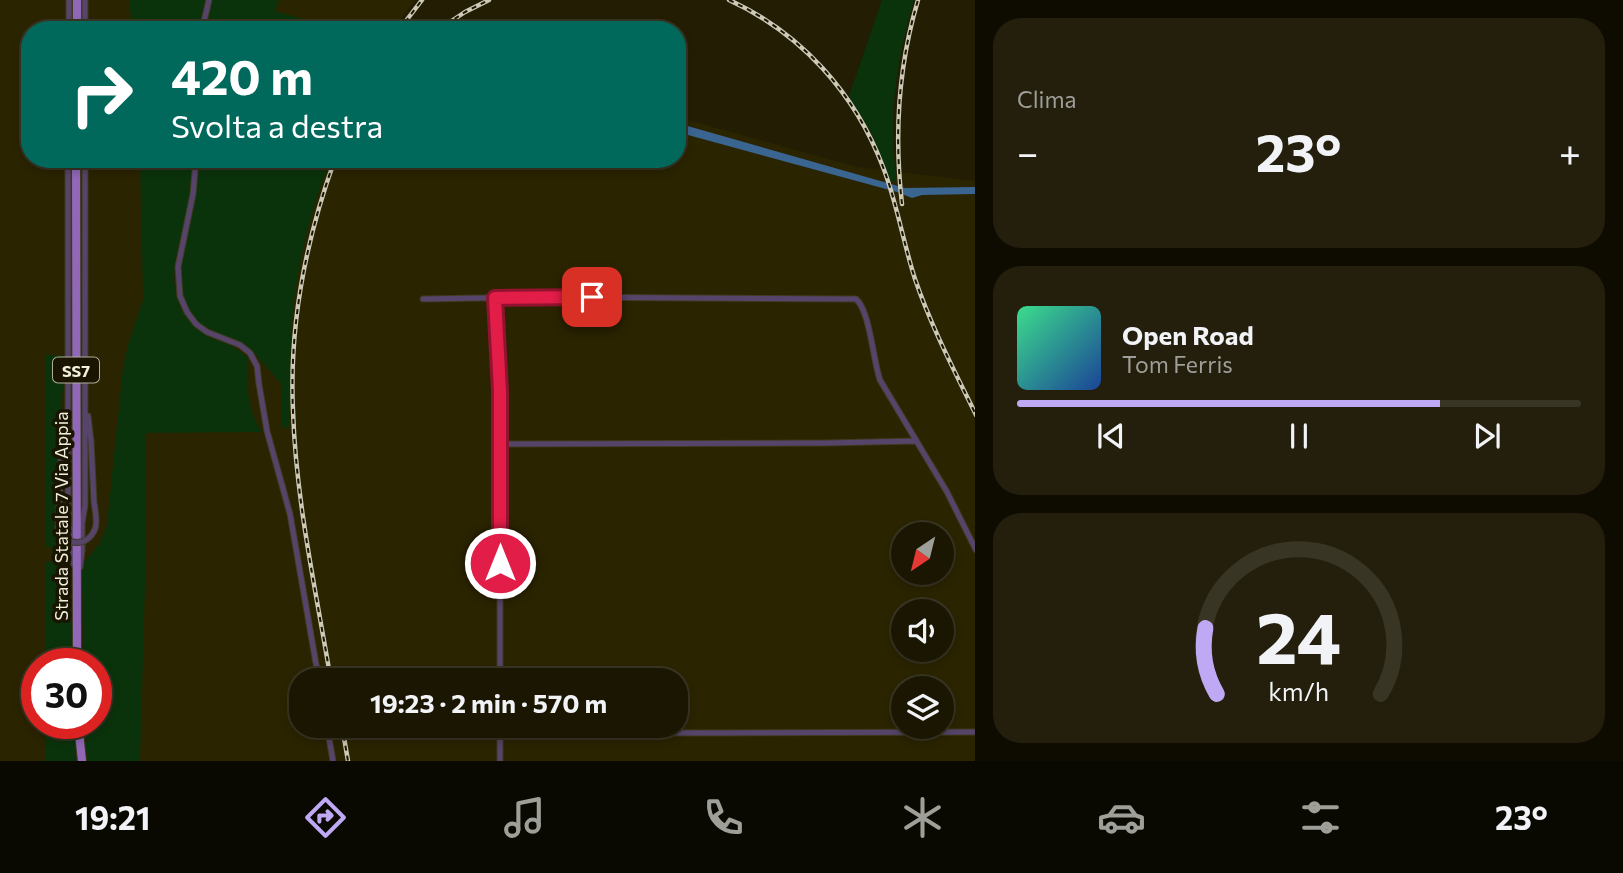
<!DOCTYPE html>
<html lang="it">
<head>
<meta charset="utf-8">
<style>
	:root { --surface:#1a1602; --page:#231f0c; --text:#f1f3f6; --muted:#9f9f99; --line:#383524; --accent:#bfa9f4 }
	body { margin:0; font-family:Commissioner,sans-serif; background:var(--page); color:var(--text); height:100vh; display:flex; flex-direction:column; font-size:26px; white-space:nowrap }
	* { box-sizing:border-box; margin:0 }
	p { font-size:23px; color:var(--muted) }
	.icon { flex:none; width:38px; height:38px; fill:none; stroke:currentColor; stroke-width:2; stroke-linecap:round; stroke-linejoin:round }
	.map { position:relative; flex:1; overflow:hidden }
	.panel { display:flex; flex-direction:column; gap:18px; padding:18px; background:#0e0c01; width:648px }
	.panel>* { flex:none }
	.hud { position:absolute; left:21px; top:21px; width:665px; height:147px; border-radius:28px; box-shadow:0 4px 10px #0003,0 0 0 2px var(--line); background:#00695c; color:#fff; overflow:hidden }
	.needle { width:46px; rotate:215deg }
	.controls { position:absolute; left:891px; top:522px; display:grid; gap:14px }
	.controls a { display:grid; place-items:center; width:63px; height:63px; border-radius:50%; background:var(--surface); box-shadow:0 4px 10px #0003,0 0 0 2px var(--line); font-size:35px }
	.speed { position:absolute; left:21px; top:648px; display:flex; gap:14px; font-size:35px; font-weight:700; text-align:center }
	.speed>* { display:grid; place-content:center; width:91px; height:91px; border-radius:50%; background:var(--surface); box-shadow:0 4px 10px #0003,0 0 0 2px var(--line); line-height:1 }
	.speed .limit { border:10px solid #d22; background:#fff; color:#111 }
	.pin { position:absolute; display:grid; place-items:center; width:60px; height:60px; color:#fff; margin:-30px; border-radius:14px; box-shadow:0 4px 10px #0006 }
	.me { position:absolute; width:77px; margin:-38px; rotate:0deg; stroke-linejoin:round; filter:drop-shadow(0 0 5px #0008) }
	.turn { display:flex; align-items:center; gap:24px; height:147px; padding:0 35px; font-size:32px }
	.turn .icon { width:91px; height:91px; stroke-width:2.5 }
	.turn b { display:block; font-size:49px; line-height:60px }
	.big { font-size:52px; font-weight:700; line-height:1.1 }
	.panel .widget { flex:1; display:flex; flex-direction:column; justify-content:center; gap:10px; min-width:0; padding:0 24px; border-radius:28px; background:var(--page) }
	.panel .dial { align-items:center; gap:0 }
	.dial svg { height:182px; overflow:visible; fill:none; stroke:var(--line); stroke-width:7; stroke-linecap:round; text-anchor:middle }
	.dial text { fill:var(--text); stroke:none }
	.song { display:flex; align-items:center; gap:21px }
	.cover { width:84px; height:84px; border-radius:10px; background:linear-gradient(135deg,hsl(150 70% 55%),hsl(220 70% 35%)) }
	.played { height:7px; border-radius:4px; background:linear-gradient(90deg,var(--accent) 75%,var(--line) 75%) }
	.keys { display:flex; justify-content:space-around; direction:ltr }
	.heat { display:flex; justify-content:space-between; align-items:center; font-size:38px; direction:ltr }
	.trip { position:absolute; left:289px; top:668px; width:399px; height:70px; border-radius:28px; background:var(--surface); box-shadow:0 4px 10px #0003,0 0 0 2px var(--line); font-weight:700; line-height:70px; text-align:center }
	.dock { display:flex; height:112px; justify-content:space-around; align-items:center; background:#0a0901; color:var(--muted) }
	.dock .icon { width:49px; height:49px }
	.dock .selected { color:var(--accent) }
	.dock b { font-size:32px; color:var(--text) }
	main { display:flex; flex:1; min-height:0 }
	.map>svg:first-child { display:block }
	.built { fill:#2b2401; fill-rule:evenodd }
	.green { fill:#0b330b }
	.water { fill:#3a6591 }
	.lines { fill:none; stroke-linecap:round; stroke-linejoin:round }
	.minor-casing { stroke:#403b22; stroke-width:7 }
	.primary-casing { stroke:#403b22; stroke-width:10 }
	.minor { stroke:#57446a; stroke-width:5 }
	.primary { stroke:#9168b7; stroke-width:8 }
	.rail-casing { stroke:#ccc9b7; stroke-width:4.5 }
	.rail { stroke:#1a1500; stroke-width:2; stroke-dasharray:5; stroke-linecap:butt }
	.minor-bridge-casing { stroke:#403b22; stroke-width:7; stroke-linecap:butt }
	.minor-bridge { stroke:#57446a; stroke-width:5 }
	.route-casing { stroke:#92132f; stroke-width:18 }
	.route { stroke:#e11d48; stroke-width:12 }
	.labels { text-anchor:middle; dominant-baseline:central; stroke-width:7; stroke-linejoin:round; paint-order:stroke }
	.shield { fill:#1a1500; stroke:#b1ae9c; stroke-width:2 }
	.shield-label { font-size:16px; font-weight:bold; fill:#f2efdf }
	.street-label { font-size:18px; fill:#f2efdf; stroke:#1a1500 }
</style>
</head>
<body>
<main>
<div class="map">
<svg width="976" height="761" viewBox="0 0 976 761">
	<rect width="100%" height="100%" fill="#231e03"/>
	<path class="built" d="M0,0H253L274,11L279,0H415L393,30H30V159H677V117L857,167L975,181V761H0ZM903,534H942V572H903ZM903,611H942V649H903ZM37,663H96V723H37ZM301,681H676V726H301ZM903,688H942V726H903Z"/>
	<path class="green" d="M129,0H205L199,30H160L156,27L154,30H132Z
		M212,0H279L275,11L341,30H205Z
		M882,0H914C902,42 892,89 893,133C893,150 895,166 896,182L889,180L872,134L849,96Z
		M140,159H193C192,177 190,195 186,213C178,252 161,291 193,325C204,338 222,340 235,348C240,351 244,355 248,358C248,387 245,407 262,432L145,433V585L140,761H87L84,723H96V663H83L82,565L100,543L107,525L123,367L129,341L143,300Z
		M198,159H331C308,216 293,280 291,341C290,370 290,399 290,427L281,428L282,389L280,382L253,352L199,323L187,307L181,288L180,267L197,187Z
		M46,355L65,356L54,524L60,538L69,544L72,663H46V562L52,561V547H46Z
		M46,723H73L77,761H46Z"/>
	<path class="water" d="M677,123L905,188L975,187V194L922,195L912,198L897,192L677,132Z"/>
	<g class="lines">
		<defs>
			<path id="minor" d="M85,0V30
				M69,30V0
				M202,30L209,0
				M68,159V505C71,525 70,545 74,565
				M196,159L193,194L178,267L180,296L187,312L196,324L207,332L240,345L250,353L257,366L259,384L267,431L290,514L319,681
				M495,298L500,391V681
				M423,299L548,297L856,299C870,311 873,360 880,380L947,492L976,550
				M88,416L91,441
				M62,442L65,414
				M500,444L826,443L916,441
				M80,567L82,551V524L85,505V159
				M327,726L333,761
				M500,732L703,733L976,732
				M500,761V726"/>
			<path id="primary" d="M77,30V0
				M76,159L77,663
				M78,723L82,761"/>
		</defs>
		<use href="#minor" class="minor-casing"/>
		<use href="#primary" class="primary-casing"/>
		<use href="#minor" class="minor"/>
		<use href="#primary" class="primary"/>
		<defs>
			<path id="rail" d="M729,0C801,33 855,93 883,167C897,203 903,242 915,279C931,326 954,370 976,415
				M399,30L422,0
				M438,30L465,12L489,0
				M902,204C894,135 898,67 918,0
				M331,681C316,591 296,502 293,411C289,325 306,239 335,159
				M342,726L348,761"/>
		</defs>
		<use href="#rail" class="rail-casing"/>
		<use href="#rail" class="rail"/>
		<defs>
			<path id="minor-bridge" d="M62,442L58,529C66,546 87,548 95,529C98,521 95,510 94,502C93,481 92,461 91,441"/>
		</defs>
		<use href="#minor-bridge" class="minor-bridge-casing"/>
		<use href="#minor-bridge" class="minor-bridge"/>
	</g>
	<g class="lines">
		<defs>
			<path id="route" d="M500,563V391L495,298L592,297"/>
		</defs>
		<use href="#route" class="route-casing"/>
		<use href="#route" class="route"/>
	</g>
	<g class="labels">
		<rect class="shield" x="53" y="357.5" width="46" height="25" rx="5"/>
		<g class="shield-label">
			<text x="76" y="370">SS7</text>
		</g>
		<g class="street-label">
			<text transform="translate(61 516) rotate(-90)">Strada Statale 7 Via Appia</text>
		</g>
	</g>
</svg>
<div class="controls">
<a><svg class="needle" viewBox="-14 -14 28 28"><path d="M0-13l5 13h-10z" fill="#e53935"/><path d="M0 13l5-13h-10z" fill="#9f9f99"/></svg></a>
<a><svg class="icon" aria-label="sound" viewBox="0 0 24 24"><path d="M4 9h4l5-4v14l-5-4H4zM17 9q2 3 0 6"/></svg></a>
<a><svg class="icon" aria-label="layers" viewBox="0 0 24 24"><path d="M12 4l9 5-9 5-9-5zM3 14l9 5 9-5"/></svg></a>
</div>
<div class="speed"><div class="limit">30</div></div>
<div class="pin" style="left:592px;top:297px;background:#d93025"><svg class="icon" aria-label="arrive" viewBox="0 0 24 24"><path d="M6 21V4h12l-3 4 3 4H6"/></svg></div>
<svg class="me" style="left:500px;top:563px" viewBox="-20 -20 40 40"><circle r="17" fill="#e11d48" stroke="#fff" stroke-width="3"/><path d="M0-11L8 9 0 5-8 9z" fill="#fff"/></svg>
<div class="trip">19:23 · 2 min · 570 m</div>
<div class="hud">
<div class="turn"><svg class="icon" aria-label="right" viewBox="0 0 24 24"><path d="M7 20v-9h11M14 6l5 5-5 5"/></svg><div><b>420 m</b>Svolta a destra</div></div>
</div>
</div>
<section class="panel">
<div class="widget"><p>Clima</p>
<div class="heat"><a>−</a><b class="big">23°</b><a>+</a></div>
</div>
<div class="widget">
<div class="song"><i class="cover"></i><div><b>Open Road</b><p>Tom Ferris</p></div></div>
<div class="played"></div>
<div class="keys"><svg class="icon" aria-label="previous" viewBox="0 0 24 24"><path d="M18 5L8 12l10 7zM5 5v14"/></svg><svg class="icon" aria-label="pause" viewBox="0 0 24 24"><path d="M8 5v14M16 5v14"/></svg><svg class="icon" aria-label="next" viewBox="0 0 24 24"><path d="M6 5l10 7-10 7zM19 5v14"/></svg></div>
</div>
<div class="widget dial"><svg viewBox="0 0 100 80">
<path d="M14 69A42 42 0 1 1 86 69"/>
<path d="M14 69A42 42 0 0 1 9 40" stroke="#bfa9f4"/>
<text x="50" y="56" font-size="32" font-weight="700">24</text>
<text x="50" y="72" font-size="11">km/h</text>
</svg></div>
</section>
</main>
<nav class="dock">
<b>19:21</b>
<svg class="icon selected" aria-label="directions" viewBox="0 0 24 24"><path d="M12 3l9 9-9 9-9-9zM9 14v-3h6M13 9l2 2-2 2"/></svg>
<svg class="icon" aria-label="music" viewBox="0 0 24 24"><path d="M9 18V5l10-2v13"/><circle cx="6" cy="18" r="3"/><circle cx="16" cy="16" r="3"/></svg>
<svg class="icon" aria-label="phone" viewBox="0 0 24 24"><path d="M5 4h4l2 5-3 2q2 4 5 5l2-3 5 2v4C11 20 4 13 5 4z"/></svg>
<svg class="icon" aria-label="climate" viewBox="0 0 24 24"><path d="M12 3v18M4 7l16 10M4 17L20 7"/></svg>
<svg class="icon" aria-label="car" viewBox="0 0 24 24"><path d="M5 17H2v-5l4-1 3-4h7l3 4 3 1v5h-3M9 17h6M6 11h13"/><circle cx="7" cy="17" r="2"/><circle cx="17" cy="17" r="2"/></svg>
<svg class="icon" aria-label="filters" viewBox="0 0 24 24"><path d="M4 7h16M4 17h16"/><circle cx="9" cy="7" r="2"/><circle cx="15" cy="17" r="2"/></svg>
<b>23°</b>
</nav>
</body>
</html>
